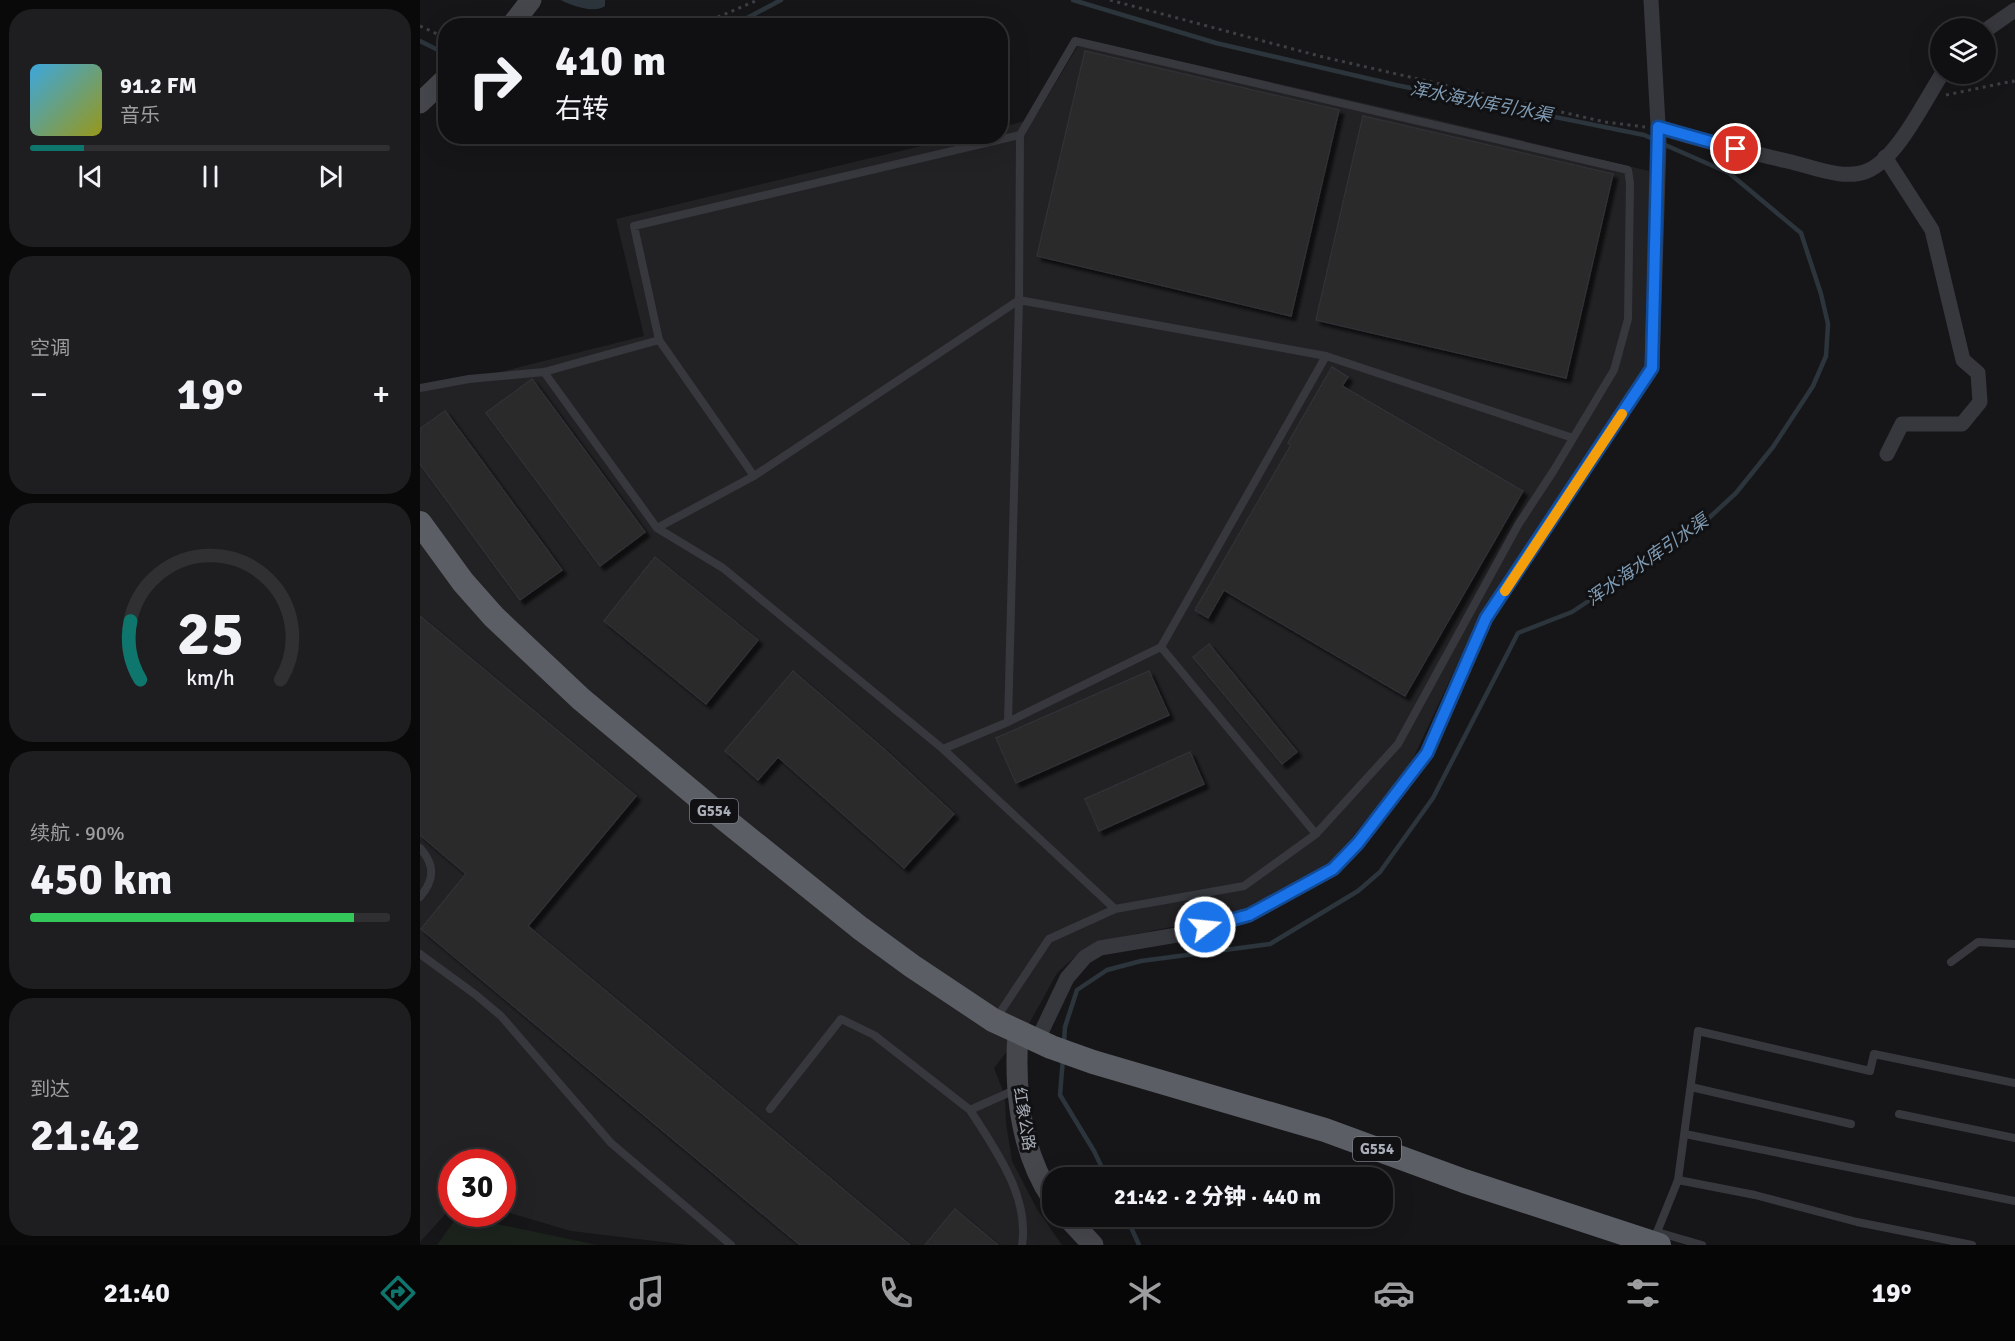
<!DOCTYPE html>
<html lang="zh">
<head>
<meta charset="utf-8">
<style>
	:root { --surface:#101012; --page:#1e1e20; --text:#f1f3f6; --muted:#9c9d9f; --line:#303032; --accent:#0f766e }
	body { margin:0; font-family:Signika,"Noto Sans SC",sans-serif; background:var(--page); color:var(--text); height:100vh; display:flex; flex-direction:column; font-size:22px; white-space:nowrap }
	* { box-sizing:border-box; margin:0 }
	p { font-size:20px; color:var(--muted) }
	.icon { flex:none; width:33px; height:33px; fill:none; stroke:currentColor; stroke-width:2; stroke-linecap:round; stroke-linejoin:round }
	.map { position:relative; flex:1; overflow:hidden }
	.side { display:flex; flex-direction:column; gap:9px; padding:9px; background:#09090a; width:420px }
	.side>* { flex:none }
	.banner { position:absolute; left:18px; top:18px; width:570px; height:126px; border-radius:24px; box-shadow:0 6px 24px #0002,0 0 0 2px var(--line); background:#101012; color:var(--text); overflow:hidden }
	.tools { position:absolute; left:1510px; top:18px; display:grid; gap:12px }
	.tools a { display:grid; place-items:center; width:66px; height:66px; border-radius:50%; background:var(--surface); box-shadow:0 6px 24px #0002,0 0 0 2px var(--line); font-size:30px }
	.speed { position:absolute; left:18px; top:1149px; display:flex; gap:12px; font-size:30px; font-weight:700; text-align:center }
	.speed>* { display:grid; place-content:center; width:78px; height:78px; border-radius:50%; background:var(--surface); box-shadow:0 6px 24px #0002,0 0 0 2px var(--line); line-height:1 }
	.speed .limit { border:9px solid #d22; background:#fff; color:#111 }
	.pin { position:absolute; display:grid; place-items:center; width:51px; height:51px; color:#fff; margin:-26px; border:3px solid #fff; border-radius:50%; box-shadow:0 2px 6px #0007 }
	.me { position:absolute; width:66px; margin:-33px; rotate:74deg; stroke-linejoin:round; filter:drop-shadow(0 0 4px #0008) }
	.turn { display:flex; align-items:center; gap:21px; height:126px; padding:0 18px; font-size:27px }
	.turn .icon { width:78px; height:78px; stroke-width:2.5 }
	.turn b { display:block; font-size:42px; line-height:51px }
	.big { font-size:45px; font-weight:800; line-height:1.1 }
	.side .tile { flex:1; display:flex; flex-direction:column; justify-content:center; gap:9px; min-width:0; padding:0 21px; border-radius:24px; background:var(--page) }
	.side .dial { align-items:center; gap:0 }
	.dial svg { height:156px; overflow:visible; fill:none; stroke:var(--line); stroke-width:7; stroke-linecap:round; text-anchor:middle }
	.dial text { fill:var(--text); stroke:none }
	.song { display:flex; align-items:center; gap:18px }
	.cover { width:72px; height:72px; border-radius:9px; background:linear-gradient(135deg,hsl(200 70% 55%),hsl(60 70% 35%)) }
	.played { height:6px; border-radius:3px; background:linear-gradient(90deg,var(--accent) 15%,var(--line) 15%) }
	.keys { display:flex; justify-content:space-around; direction:ltr }
	.heat { display:flex; justify-content:space-between; align-items:center; font-size:33px; direction:ltr }
	.charge { height:9px; border-radius:4px; background:linear-gradient(90deg,#34c759 90%,var(--line) 0) }
	.trip { position:absolute; left:622px; top:1167px; width:351px; height:60px; border-radius:24px; background:var(--surface); box-shadow:0 6px 24px #0002,0 0 0 2px var(--line); font-weight:800; line-height:60px; text-align:center }
	.menu { display:flex; height:96px; justify-content:space-around; align-items:center; background:#060607; color:var(--muted) }
	.menu .icon { width:42px; height:42px }
	.menu .selected { color:var(--accent) }
	.menu b { font-size:27px; color:var(--text) }
	main { display:flex; flex:1; min-height:0 }
	.map>svg:first-child { display:block }
	.built { fill:#222225 }
	.green { fill:#1c231d }
	.water { fill:#2c353c }
	.lines { fill:none; stroke-linecap:round; stroke-linejoin:round }
	.stream { stroke:#2c353c; stroke-width:4.5 }
	.building { fill:#29292c; stroke:#303034; stroke-width:1.5; filter:url(#shadow) }
	.path { stroke:#3d3f44; stroke-width:3; stroke-dasharray:3 4.5; stroke-linecap:butt }
	.service { stroke:#37383d; stroke-width:8 }
	.minor { stroke:#37383d; stroke-width:15 }
	.secondary { stroke:#45474d; stroke-width:21 }
	.trunk { stroke:#5b5e65; stroke-width:24 }
	.route-casing { stroke:#114b97; stroke-width:15 }
	.route { stroke:#1a73e8; stroke-width:10 }
	.slow { stroke:#f59e0b; stroke-width:10 }
	.labels { text-anchor:middle; dominant-baseline:central; stroke-width:6; stroke-linejoin:round; paint-order:stroke }
	.shield { fill:#111113; stroke:#7b7e86; stroke-width:1.5 }
	.shield-label { font-size:15px; font-weight:bold; fill:#a8adb8 }
	.street-label { font-size:16px; fill:#a8adb8; stroke:#111113 }
	.water-label { font-size:18px; font-style:italic; fill:#7f9bb3; stroke:#111113 }
</style>
</head>
<body>
<main>
<section class="side">
<div class="tile">
<div class="song"><i class="cover"></i><div><b>91.2 FM</b><p>音乐</p></div></div>
<div class="played"></div>
<div class="keys"><svg class="icon" aria-label="previous" viewBox="0 0 24 24"><path d="M18 5L8 12l10 7zM5 5v14"/></svg><svg class="icon" aria-label="pause" viewBox="0 0 24 24"><path d="M8 5v14M16 5v14"/></svg><svg class="icon" aria-label="next" viewBox="0 0 24 24"><path d="M6 5l10 7-10 7zM19 5v14"/></svg></div>
</div>
<div class="tile"><p>空调</p>
<div class="heat"><a>−</a><b class="big">19°</b><a>+</a></div>
</div>
<div class="tile dial"><svg viewBox="0 0 100 80">
<path d="M14 69A42 42 0 1 1 86 69"/>
<path d="M14 69A42 42 0 0 1 9 39" stroke="#0f766e"/>
<text x="50" y="56" font-size="32" font-weight="700">25</text>
<text x="50" y="72" font-size="11">km/h</text>
</svg></div>
<div class="tile"><p>续航 · 90%</p><b class="big">450 km</b><div class="charge"></div></div>
<div class="tile"><p>到达</p><b class="big">21:42</b></div>
</section>
<div class="map">
<svg width="1595" height="1245" viewBox="0 0 1595 1245">
	<defs>
		<filter id="shadow"><feDropShadow dx="4.5" dy="4.5" stdDeviation="1.5" flood-color="#0009"/></filter>
	</defs>
	<rect width="100%" height="100%" fill="#161618"/>
	<path class="built" d="M662,39L1009,118L1229,171V364L1059,618L991,763L911,864L815,914L677,942L665,948L637,973L610,1022L574,1068L585,1096L586,1123L592,1161L617,1209L642,1245H268L151,1231L83,1211L82,1162H32L31,1208L0,1242V392L224,336L196,219L539,137L580,136L581,127L614,119Z"/>
	<path class="green" d="M35,1220L77,1224L177,1245H17Z"/>
	<path class="water" d="M141,0H185V6C174,14 150,5 141,0Z"/>
	<g class="lines">
		<path class="stream" d="M653,0L796,43L976,85L1224,135L1236,140
			M312,26L361,0
			M0,41L26,54
			M644,1043L645,1027L657,990L687,970L721,961L850,944L938,891L960,872L1013,798L1098,633L1152,612L1278,528L1316,493L1353,447L1393,386L1406,356L1408,324L1401,294L1381,233L1309,173L1243,144
			M643,1058L640,1095L674,1151L687,1178
			M706,1216L719,1245"/>
	</g>
	<path class="building" d="M665,51L919,110L871,316L617,256Z
		M943,116L1193,174L1146,378L896,320Z
		M912,367L928,377L922,386L1103,491L985,696L804,590L788,618L775,610L871,445L868,443Z
		M112,379L225,532L180,566L66,413Z
		M25,411L142,570L100,600L0,464V429Z
		M235,557L338,640L286,704L184,621Z
		M0,616L216,796L108,926L490,1245H380L1,929L46,874L0,835Z
		M789,644L877,752L862,764L773,657Z
		M373,671L464,749L534,814L484,868L358,757L338,780L305,751Z
		M729,671L749,715L596,783L576,738Z
		M770,752L784,784L679,831L665,799Z
		M535,1209L578,1245H505Z"/>
	<g class="lines">
		<path class="path" d="M690,0L903,57L1185,122L1225,127
			M0,26L26,38
			M277,26L338,0
			M1526,95L1593,81L1595,85"/>
		<path class="service" d="M124,372L237,528L303,568L523,749L695,909
			M0,388L49,379L124,372L239,340
			M334,476L239,340L214,226L600,135L599,300L588,722
			M237,528L334,476L599,300L906,356L1153,438
			M523,749L588,722L741,647
			M896,834L741,647L906,356
			M0,848C15,865 15,879 0,897
			M0,954L56,995L81,1016L191,1143L311,1245
			M1531,962L1558,942L1595,944
			M577,1017L629,939L695,909L824,886L896,834L978,744L1098,525L1134,470L1194,370L1208,319L1210,183L1208,170L655,41L600,135
			M1271,1087L1431,1124
			M597,1089L550,1110C575,1149 610,1197 602,1245
			M350,1109L421,1019L454,1035L550,1110
			M1479,1114L1595,1138
			M1265,1134L1595,1201
			M1258,1180L1335,1195L1437,1222L1552,1245
			M1237,1232L1258,1180L1278,1031L1450,1071L1454,1054L1595,1083
			M1235,1234L1237,1232L1282,1245"/>
		<path class="minor" d="M1566,30L1595,10
			M1238,127C1280,140 1323,151 1367,161C1391,166 1423,181 1447,171C1477,159 1505,100 1522,74
			M1465,157L1512,230L1543,360L1558,373L1560,402L1542,424H1482L1467,454
			M617,1041L647,978L665,957L680,948L763,934L829,915L913,869L938,843L1007,753L1066,618L1232,368L1239,142L1231,0"/>
		<path class="secondary" d="M91,26L111,0
			M0,103L26,78
			M598,1033C594,1091 600,1151 633,1200
			M646,1216L673,1245"/>
		<path class="trunk" d="M0,523L43,582L74,617L161,699L302,817L440,928L492,966L573,1020L631,1047L673,1062L905,1130L1044,1181L1239,1245"/>
	</g>
	<g class="lines">
		<defs>
			<path id="route" d="M785,927L829,915L913,869L938,843L1007,753L1066,618L1232,368L1238,127L1316,149"/>
		</defs>
		<use href="#route" class="route-casing"/>
		<use href="#route" class="route"/>
		<path class="slow" d="M1085,591L1202,414"/>
	</g>
	<g class="labels">
		<g class="shield">
			<rect x="270" y="799" width="48" height="24" rx="4.5"/>
			<rect x="933" y="1137" width="48" height="24" rx="4.5"/>
		</g>
		<g class="shield-label">
			<text x="294" y="811">G554</text>
			<text x="957" y="1149">G554</text>
		</g>
		<g class="street-label">
			<text transform="translate(604 1119) rotate(81)">红象公路</text>
		</g>
		<g class="water-label">
			<text transform="translate(1061 102) rotate(11)">浑水海水库引水渠</text>
			<text transform="translate(1227 560) rotate(-35)">浑水海水库引水渠</text>
		</g>
	</g>
</svg>
<div class="tools">
<a><svg class="icon" aria-label="layers" viewBox="0 0 24 24"><path d="M12 4l9 5-9 5-9-5zM3 14l9 5 9-5"/></svg></a>
</div>
<div class="speed"><div class="limit">30</div></div>
<div class="pin" style="left:1316px;top:149px;background:#d93025"><svg class="icon" aria-label="arrive" viewBox="0 0 24 24"><path d="M6 21V4h12l-3 4 3 4H6"/></svg></div>
<svg class="me" style="left:785px;top:927px" viewBox="-20 -20 40 40"><circle r="17" fill="#1a73e8" stroke="#fff" stroke-width="3"/><path d="M0-11L8 9 0 5-8 9z" fill="#fff"/></svg>
<div class="trip">21:42 · 2 分钟 · 440 m</div>
<div class="banner">
<div class="turn"><svg class="icon" aria-label="right" viewBox="0 0 24 24"><path d="M7 20v-9h11M14 6l5 5-5 5"/></svg><div><b>410 m</b>右转</div></div>
</div>
</div>
</main>
<nav class="menu">
<b>21:40</b>
<svg class="icon selected" aria-label="directions" viewBox="0 0 24 24"><path d="M12 3l9 9-9 9-9-9zM9 14v-3h6M13 9l2 2-2 2"/></svg>
<svg class="icon" aria-label="music" viewBox="0 0 24 24"><path d="M9 18V5l10-2v13"/><circle cx="6" cy="18" r="3"/><circle cx="16" cy="16" r="3"/></svg>
<svg class="icon" aria-label="phone" viewBox="0 0 24 24"><path d="M5 4h4l2 5-3 2q2 4 5 5l2-3 5 2v4C11 20 4 13 5 4z"/></svg>
<svg class="icon" aria-label="climate" viewBox="0 0 24 24"><path d="M12 3v18M4 7l16 10M4 17L20 7"/></svg>
<svg class="icon" aria-label="car" viewBox="0 0 24 24"><path d="M5 17H2v-5l4-1 3-4h7l3 4 3 1v5h-3M9 17h6M6 11h13"/><circle cx="7" cy="17" r="2"/><circle cx="17" cy="17" r="2"/></svg>
<svg class="icon" aria-label="filters" viewBox="0 0 24 24"><path d="M4 7h16M4 17h16"/><circle cx="9" cy="7" r="2"/><circle cx="15" cy="17" r="2"/></svg>
<b>19°</b>
</nav>
</body>
</html>
